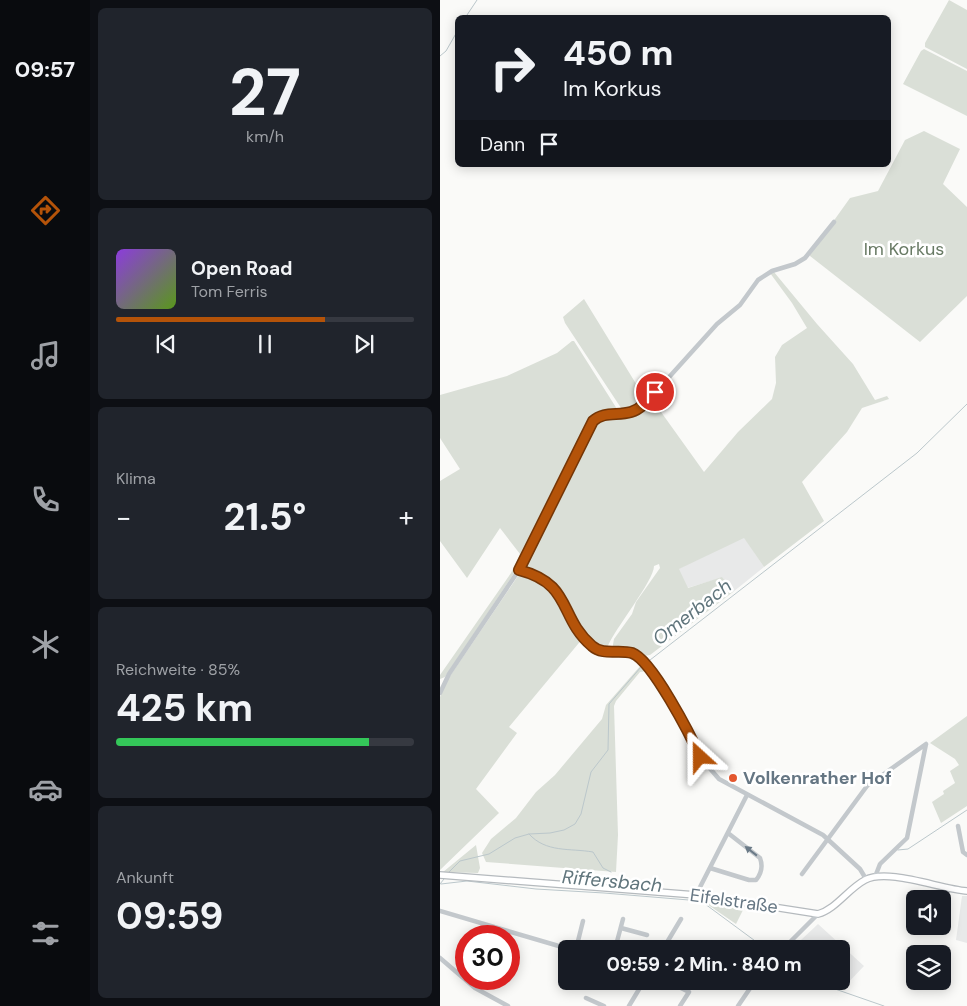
<!DOCTYPE html>
<html lang="de">
<head>
<meta charset="utf-8">
<style>
	:root { --surface:#171b24; --page:#20242c; --text:#f1f3f6; --muted:#9ea1a6; --line:#363941; --accent:#b45309 }
	body { margin:0; font-family:"DM Sans",sans-serif; background:var(--page); color:var(--text); height:100vh; display:flex; flex-direction:column; font-size:19px; white-space:nowrap }
	* { box-sizing:border-box; margin:0 }
	p { font-size:16px; color:var(--muted) }
	.icon { flex:none; width:28px; height:28px; fill:none; stroke:currentColor; stroke-width:2; stroke-linecap:round; stroke-linejoin:round }
	.map { position:relative; flex:1; overflow:hidden }
	.details { display:flex; flex-direction:column; gap:8px; padding:8px; background:#0d0f14; width:350px }
	.details>* { flex:none }
	.hud { position:absolute; left:15px; top:15px; width:436px; height:152px; border-radius:8px; box-shadow:0 2px 12px #0003; background:#171b24; color:var(--text); overflow:hidden }
	.fabs { position:absolute; left:466px; top:890px; display:grid; gap:10px }
	.fabs a { display:grid; place-items:center; width:45px; height:45px; border-radius:8px; background:var(--surface); box-shadow:0 2px 12px #0003; font-size:25px }
	.speed { position:absolute; left:15px; top:925px; display:flex; gap:10px; font-size:25px; font-weight:700; text-align:center }
	.speed>* { display:grid; place-content:center; width:65px; height:65px; border-radius:50%; background:var(--surface); box-shadow:0 2px 12px #0003; line-height:1 }
	.speed .limit { border:8px solid #d22; background:#fff; color:#111 }
	.pin { position:absolute; display:grid; place-items:center; width:42px; height:42px; color:#fff; margin:-21px; border:2px solid #fff; border-radius:50%; box-shadow:0 1px 5px #0007 }
	.me { position:absolute; width:55px; margin:-28px; rotate:336deg; stroke-linejoin:round; filter:drop-shadow(0 0 4px #0008) }
	.turn { display:flex; align-items:center; gap:18px; height:105px; padding:0 25px; font-size:22px }
	.turn .icon { width:65px; height:65px; stroke-width:2.5 }
	.turn b { display:block; font-size:35px; line-height:42px }
	.then { display:flex; align-items:center; height:48px; padding:0 25px; background:#0003; gap:10px; font-size:19px }
	.big { font-size:38px; font-weight:700; line-height:1.1 }
	.details .tile { flex:1; display:flex; flex-direction:column; justify-content:center; gap:8px; min-width:0; padding:0 18px; border-radius:8px; background:var(--page) }
	.details .dial { align-items:center; gap:0 }
	.dial b { font-size:65px; line-height:1 }
	.song { display:flex; align-items:center; gap:15px }
	.cover { width:60px; height:60px; border-radius:8px; background:linear-gradient(135deg,hsl(270 70% 55%),hsl(90 70% 35%)) }
	.played { height:5px; border-radius:2px; background:linear-gradient(90deg,var(--accent) 70%,var(--line) 70%) }
	.keys { display:flex; justify-content:space-around; direction:ltr }
	.heat { display:flex; justify-content:space-between; align-items:center; font-size:28px; direction:ltr }
	.charge { height:8px; border-radius:4px; background:linear-gradient(90deg,#34c759 85%,var(--line) 0) }
	.trip { position:absolute; left:118px; top:940px; width:292px; height:50px; border-radius:8px; background:var(--surface); box-shadow:0 2px 12px #0003; font-weight:700; line-height:50px; text-align:center }
	main { display:flex; flex:1; min-height:0 }
	.tabs { display:flex; flex-direction:column; width:90px; justify-content:space-around; align-items:center; background:#090b0e; color:var(--muted) }
	.tabs .icon { width:35px; height:35px }
	.tabs .selected { color:var(--accent) }
	.tabs b { font-size:22px; color:var(--text) }
	.map>svg:first-child { display:block }
	.built { fill:#e8e9e9 }
	.green { fill:#dadfd7 }
	.lines { fill:none; stroke-linecap:round; stroke-linejoin:round }
	.stream { stroke:#bbc7cb; stroke-width:1 }
	.major-casing { stroke:#b5babe; stroke-width:8 }
	.minor { stroke:#c3c8cc; stroke-width:4.5 }
	.major { stroke:#fff; stroke-width:5.5 }
	.oneway { fill:#6a7a87 }
	.route-casing { stroke:#753606; stroke-width:12 }
	.route { stroke:#b45309; stroke-width:9 }
	.poi-dot { fill:#e4572e; stroke:#fff; stroke-width:2 }
	.labels { text-anchor:middle; dominant-baseline:central; stroke-width:5; stroke-linejoin:round; paint-order:stroke }
	.park-label { font-size:18px; fill:#687a64; stroke:#fff }
	.poi-label { font-size:18px; font-weight:bold; fill:#657683; stroke:#fff; text-anchor:start }
	.street-label { font-size:18px; fill:#657683; stroke:#fff }
	.water-label { font-size:19px; font-style:italic; fill:#60757c; stroke:#fff }
</style>
</head>
<body>
<main>
<nav class="tabs">
<b>09:57</b>
<svg class="icon selected" aria-label="directions" viewBox="0 0 24 24"><path d="M12 3l9 9-9 9-9-9zM9 14v-3h6M13 9l2 2-2 2"/></svg>
<svg class="icon" aria-label="music" viewBox="0 0 24 24"><path d="M9 18V5l10-2v13"/><circle cx="6" cy="18" r="3"/><circle cx="16" cy="16" r="3"/></svg>
<svg class="icon" aria-label="phone" viewBox="0 0 24 24"><path d="M5 4h4l2 5-3 2q2 4 5 5l2-3 5 2v4C11 20 4 13 5 4z"/></svg>
<svg class="icon" aria-label="climate" viewBox="0 0 24 24"><path d="M12 3v18M4 7l16 10M4 17L20 7"/></svg>
<svg class="icon" aria-label="car" viewBox="0 0 24 24"><path d="M5 17H2v-5l4-1 3-4h7l3 4 3 1v5h-3M9 17h6M6 11h13"/><circle cx="7" cy="17" r="2"/><circle cx="17" cy="17" r="2"/></svg>
<svg class="icon" aria-label="filters" viewBox="0 0 24 24"><path d="M4 7h16M4 17h16"/><circle cx="9" cy="7" r="2"/><circle cx="15" cy="17" r="2"/></svg>
</nav>
<section class="details">
<div class="tile dial"><b>27</b><p>km/h</p></div>
<div class="tile">
<div class="song"><i class="cover"></i><div><b>Open Road</b><p>Tom Ferris</p></div></div>
<div class="played"></div>
<div class="keys"><svg class="icon" aria-label="previous" viewBox="0 0 24 24"><path d="M18 5L8 12l10 7zM5 5v14"/></svg><svg class="icon" aria-label="pause" viewBox="0 0 24 24"><path d="M8 5v14M16 5v14"/></svg><svg class="icon" aria-label="next" viewBox="0 0 24 24"><path d="M6 5l10 7-10 7zM19 5v14"/></svg></div>
</div>
<div class="tile"><p>Klima</p>
<div class="heat"><a>−</a><b class="big">21.5°</b><a>+</a></div>
</div>
<div class="tile"><p>Reichweite · 85%</p><b class="big">425 km</b><div class="charge"></div></div>
<div class="tile"><p>Ankunft</p><b class="big">09:59</b></div>
</section>
<div class="map">
<svg width="527" height="1006" viewBox="0 0 527 1006">
	<rect width="100%" height="100%" fill="#fafaf8"/>
	<path class="built" d="M304,537L324,567L293,592L281,578L247,588L238,569Z
		M522,896H527V943L516,940Z
		M378,924L424,966L405,986L392,981H401V949H372L361,940Z"/>
	<path class="green" d="M509,0L527,10V69L485,47V43Z
		M484,49L527,71V116L463,84L481,51Z
		M484,131L520,149L503,184L527,207V296L480,342L370,256V254L410,198L438,191L465,140Z
		M334,272L377,324L413,364L435,400L447,396L449,399L422,408L407,432L362,482L384,521L324,567L304,538L239,569L248,588L282,577L293,592L210,655L204,656L193,651L172,650L174,639L192,614L196,602L220,568L219,564L214,566C214,581 175,628 167,648L159,649L145,636L120,594L97,573L85,569L82,565L154,422C167,414 178,417 191,413C199,411 205,404 211,398L264,472L298,432L332,399L336,383L335,357L342,345L367,328L352,303L330,273Z
		M144,299L206,400L196,408L183,411L125,323L123,317Z
		M132,341H134L177,409L162,412L151,419L77,569L5,677L0,679V675L71,573L80,554L60,528L27,578L0,541V481L20,469L0,438V395L67,376L117,353Z
		M80,573C114,575 127,612 143,638L69,727L77,733L36,789L59,813L0,870V697L8,679Z
		M202,664L208,671L200,672L176,701L174,706L178,835L176,872L46,862L42,853L51,839L76,818L96,792L115,775L162,719L166,705Z
		M527,716V806L501,823L492,802L504,794L503,791L515,783L510,771L519,765L515,759L490,743Z
		M36,845L40,868L38,873L3,872Z
		M264,900L305,906L296,924L264,902Z"/>
	<g class="lines">
		<path class="stream" d="M25,18L37,0
			M0,56L6,51L18,30
			M89,834C106,853 130,848 153,852L163,868L171,872
			M458,850L468,849L527,810
			M8,873L20,861L49,854L75,838L89,834L110,833L124,830L135,824L141,814L151,772L168,750L169,704L201,667L477,453L527,404
			M0,884L4,879
			M1,884L27,881L96,889L164,893L261,901L326,949
			M372,981L444,1006"/>
		<defs>
			<path id="major" d="M0,875L256,895L378,914C396,909 408,889 425,880C448,868 500,889 527,891"/>
		</defs>
		<use href="#major" class="major-casing"/>
		<path class="minor" d="M79,570L97,575L114,586L144,637L152,647L159,651L193,653L203,661L233,703L260,757L279,779L383,835L420,869L426,879
			M0,693L9,674L79,570L153,421C167,408 187,417 203,406L277,324L300,305L318,280L332,271L355,264L365,258L394,222
			M518,826L523,852L527,855
			M270,868L309,880H316C321,874 323,866 320,858L288,833
			M362,874L427,786L486,744
			M435,877L440,864L467,838L486,744
			M256,895L307,795
			M0,911L129,949
			M181,928L207,935
			M136,949L143,921
			M175,949L183,919
			M223,949L241,919
			M343,949L378,914
			M0,958L35,988L68,1006
			M227,981L249,992L240,1006
			M146,998L164,1006
			M189,1006L204,981
			M298,1006L315,981"/>
		<use href="#major" class="major"/>
	</g>
	<defs><path id="oneway-solid" d="M-6-.8H1V-3.2L6.5 0L1 3.2V.8H-6Z" transform="scale(1.25)"/></defs>
	<use class="oneway" href="#oneway-solid" transform="translate(311 851) rotate(-142)"/>
	<g class="lines">
		<defs>
			<path id="route" d="M215,392C208,400 201,409 191,412C177,416 164,411 153,421L79,570C133,584 118,617 152,646C163,656 179,649 192,653C212,660 251,736 260,757"/>
		</defs>
		<use href="#route" class="route-casing"/>
		<use href="#route" class="route"/>
	</g>
	<circle class="poi-dot" cx="293" cy="778" r="5"/>
	<g class="labels">
		<g class="park-label">
			<text x="464" y="249">Im Korkus</text>
		</g>
		<g class="poi-label">
			<text x="303" y="778">Volkenrather Hof</text>
		</g>
		<g class="street-label">
			<text transform="translate(294 901) rotate(8)">Eifelstraße</text>
		</g>
		<g class="water-label">
			<text transform="translate(252 612) rotate(-38)">Omerbach</text>
			<text transform="translate(172 881) rotate(5)">Riffersbach</text>
		</g>
	</g>
</svg>
<div class="fabs">
<a><svg class="icon" aria-label="sound" viewBox="0 0 24 24"><path d="M4 9h4l5-4v14l-5-4H4zM17 9q2 3 0 6"/></svg></a>
<a><svg class="icon" aria-label="layers" viewBox="0 0 24 24"><path d="M12 4l9 5-9 5-9-5zM3 14l9 5 9-5"/></svg></a>
</div>
<div class="speed"><div class="limit">30</div></div>
<div class="pin" style="left:215px;top:392px;background:#d93025"><svg class="icon" aria-label="arrive" viewBox="0 0 24 24"><path d="M6 21V4h12l-3 4 3 4H6"/></svg></div>
<svg class="me" style="left:260px;top:757px" viewBox="-20 -20 40 40"><path d="M0-17L14 15 0 8-14 15z" fill="#b45309" stroke="#fff" stroke-width="4"/></svg>
<div class="trip">09:59 · 2 Min. · 840 m</div>
<div class="hud">
<div class="turn"><svg class="icon" aria-label="right" viewBox="0 0 24 24"><path d="M7 20v-9h11M14 6l5 5-5 5"/></svg><div><b>450 m</b>Im Korkus</div></div>
<div class="then">Dann<svg class="icon" aria-label="arrive" viewBox="0 0 24 24"><path d="M6 21V4h12l-3 4 3 4H6"/></svg></div>
</div>
</div>
</main>
</body>
</html>
